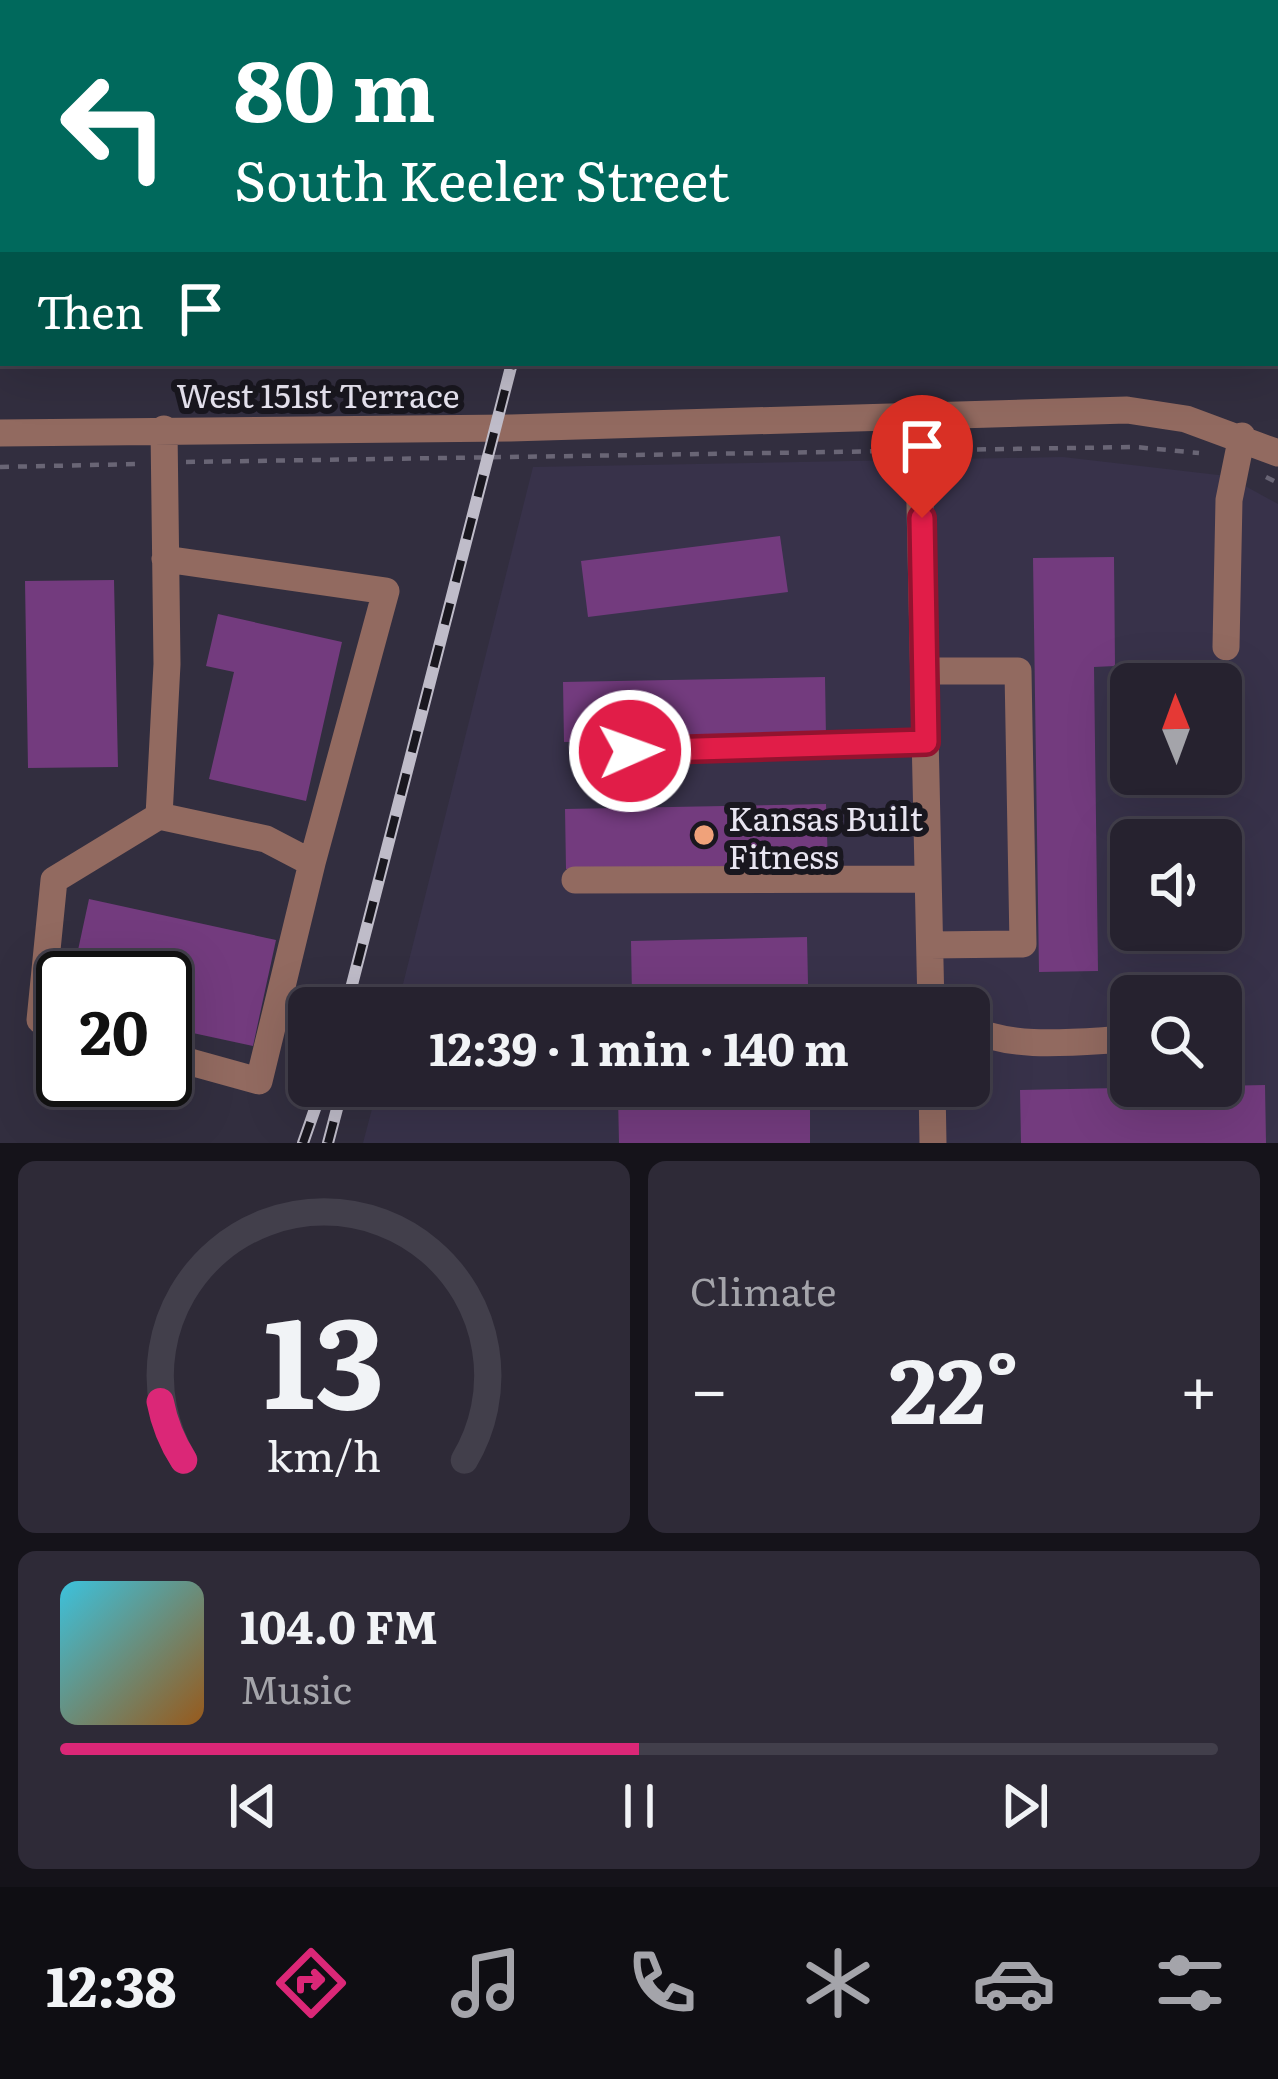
<!DOCTYPE html>
<html lang="en">
<head>
<meta charset="utf-8">
<style>
	:root { --surface:#26222f; --page:#2e2a37; --text:#f1f3f6; --muted:#a4a4aa; --line:#423f4b; --accent:#db2777 }
	body { margin:0; font-family:Literata,serif; background:var(--page); color:var(--text); height:100vh; display:flex; flex-direction:column; font-size:45px; white-space:nowrap }
	* { box-sizing:border-box; margin:0 }
	p { font-size:39px; color:var(--muted) }
	.icon { flex:none; width:66px; height:66px; fill:none; stroke:currentColor; stroke-width:2; stroke-linecap:round; stroke-linejoin:round }
	.map { position:relative; height:1143px; overflow:hidden }
	.drawer { display:flex; flex-direction:column; gap:18px; padding:18px; background:#15131a; flex:1 }
	.drawer>* { flex:none }
	.guide { position:absolute; left:0px; top:0px; width:1278px; height:366px; box-shadow:0 12px 48px #0002,0 0 0 3px var(--line); background:#00695c; color:#fff; overflow:hidden }
	.needle { width:78px; rotate:359deg }
	.tools { position:absolute; left:1110px; top:663px; display:grid; gap:24px }
	.tools a { display:grid; place-items:center; width:132px; height:132px; border-radius:18px; background:var(--surface); box-shadow:0 12px 48px #0002,0 0 0 3px var(--line); font-size:60px }
	.speed { position:absolute; left:36px; top:951px; display:flex; gap:24px; font-size:60px; font-weight:700; text-align:center }
	.speed>* { display:grid; place-content:center; width:156px; height:156px; border-radius:50%; background:var(--surface); box-shadow:0 12px 48px #0002,0 0 0 3px var(--line); line-height:1 }
	.speed .limit { border:6px solid #111; border-radius:18px; background:#fff; color:#111 }
	.pin { position:absolute; display:grid; place-items:center; width:102px; height:102px; color:#fff; margin:-123px -51px; border-radius:50% 50% 50% 0; rotate:-45deg; box-shadow:0 0 12px #0007 }
	.pin .icon { rotate:45deg }
	.me { position:absolute; width:132px; margin:-66px; rotate:88deg; stroke-linejoin:round; filter:drop-shadow(0 0 9px #0008) }
	.turn { display:flex; align-items:center; gap:42px; height:252px; padding:0 36px; font-size:54px }
	.turn .icon { width:156px; height:156px; stroke-width:2.5 }
	.turn b { display:block; font-size:84px; line-height:102px }
	.then { display:flex; align-items:center; height:114px; padding:0 36px; background:#0003; gap:24px; font-size:45px }
	.big { font-size:90px; font-weight:700; line-height:1.1 }
	.drawer .tile { flex:1; display:flex; flex-direction:column; justify-content:center; gap:18px; min-width:0; padding:0 42px; border-radius:18px; background:var(--page) }
	.drawer .dial { align-items:center; gap:0 }
	.dial svg { height:312px; overflow:visible; fill:none; stroke:var(--line); stroke-width:7; stroke-linecap:round; text-anchor:middle }
	.dial text { fill:var(--text); stroke:none }
	.song { display:flex; align-items:center; gap:36px }
	.cover { width:144px; height:144px; border-radius:18px; background:linear-gradient(135deg,hsl(190 70% 55%),hsl(30 70% 35%)) }
	.played { height:12px; border-radius:6px; background:linear-gradient(90deg,var(--accent) 50%,var(--line) 50%) }
	.keys { display:flex; justify-content:space-around; direction:ltr }
	.heat { display:flex; justify-content:space-between; align-items:center; font-size:66px; direction:ltr }
	.drawer .tiles { flex:1; display:grid; gap:18px; grid-template-columns:1fr 1fr }
	.tile:last-child { grid-column:span 2 }
	.trip { position:absolute; left:288px; top:987px; width:702px; height:120px; border-radius:18px; background:var(--surface); box-shadow:0 12px 48px #0002,0 0 0 3px var(--line); font-weight:700; line-height:120px; text-align:center }
	.tab-bar { display:flex; height:192px; justify-content:space-around; align-items:center; background:#0f0e13; color:var(--muted) }
	.tab-bar .icon { width:84px; height:84px }
	.tab-bar .active { color:var(--accent) }
	.tab-bar b { font-size:54px; color:var(--text) }
	.map>svg:first-child { display:block }
	.built { fill:#38324a; fill-rule:evenodd }
	.building { fill:#733b7e }
	.lines { fill:none; stroke-linecap:round; stroke-linejoin:round }
	.path { stroke:#696575; stroke-width:4.5; stroke-dasharray:9 9; stroke-linecap:butt }
	.minor { stroke:#926a60; stroke-width:27 }
	.major { stroke:#f4a18c; stroke-width:30 }
	.rail-casing { stroke:#bfbcc9; stroke-width:12 }
	.rail { stroke:#19171f; stroke-width:8; stroke-dasharray:22; stroke-linecap:butt }
	.route-casing { stroke:#92132f; stroke-width:30 }
	.route { stroke:#e11d48; stroke-width:21 }
	.poi-dot { fill:#f0a27a; stroke:#19171f; stroke-width:4.5 }
	.labels { text-anchor:middle; dominant-baseline:central; stroke-width:12; stroke-linejoin:round; paint-order:stroke }
	.street-label { font-size:33px; fill:#e8e5f1; stroke:#19171f }
	.poi-label { font-size:33px; fill:#e8e5f1; stroke:#19171f; text-anchor:start }
</style>
</head>
<body>
<div class="map">
<svg width="1278" height="1143" viewBox="0 0 1278 1143">
	<rect width="100%" height="100%" fill="#322e3f"/>
	<path class="built" d="M1063,457L1227,476L1278,504V1143H363L378,1086H969V1008H397L533,467ZM1131,684H1221V774H1131ZM1131,840H1221V930H1131ZM1131,996H1221V1086H1131Z"/>
	<path class="building" d="M780,536L788,592L588,617L581,561Z
		M1114,557L1115,666L1094,667L1098,971L1039,972L1033,558Z
		M114,580L118,767L28,768L25,581Z
		M218,614L342,642L306,801L209,779L234,672L206,666Z
		M825,677L826,737L564,742L563,682Z
		M826,804L828,865L566,869L565,809Z
		M89,899L276,940L253,1046L165,1027V978H72Z
		M807,937L808,984H797V994L632,997L631,941Z
		M1265,1085L1266,1143H1021L1020,1090Z
		M810,1093V1143H619L618,1096Z"/>
	<g class="lines">
		<path class="path" d="M941,450L1136,447L1199,453
			M186,462L894,451
			M0,467L138,464
			M1266,477L1278,483"/>
		<path class="minor" d="M525,3V0
			M703,3L704,0
			M1018,3L1024,0
			M0,99L3,90
			M918,414L931,1008
			M0,433L511,428L1127,410L1186,419L1278,453
			M165,559L386,591L312,863
			M1226,647L1229,500L1242,436
			M926,671H1018L1023,944L930,945
			M584,752L926,742
			M159,816L167,664L164,429
			M575,880L928,879
			M63,1027L40,1020L54,880L159,816L266,839L312,863L259,1081L165,1055
			M969,1028C1015,1051 1081,1041 1131,1039
			M932,1086L933,1143"/>
		<path class="major" d="M1275,231H1278
			M0,238H3
			M1275,276H1278
			M0,298H3"/>
		<defs>
			<path id="rail" d="M621,3V0
				M346,1008L512,363
				M303,1143L323,1086
				M328,1143L343,1086"/>
		</defs>
		<use href="#rail" class="rail-casing"/>
		<use href="#rail" class="rail"/>
	</g>
	<g class="lines">
		<defs>
			<path id="route" d="M630,751L926,742L922,518"/>
		</defs>
		<use href="#route" class="route-casing"/>
		<use href="#route" class="route"/>
	</g>
	<circle class="poi-dot" cx="704" cy="835" r="12"/>
	<g class="labels">
		<g class="street-label">
			<text x="318" y="393">West 151st Terrace</text>
		</g>
		<g class="poi-label">
			<text x="728" y="816">Kansas Built<tspan x="728" dy="38">Fitness</tspan></text>
		</g>
	</g>
</svg>
<div class="tools">
<a><svg class="needle" viewBox="-14 -14 28 28"><path d="M0-13l5 13h-10z" fill="#e53935"/><path d="M0 13l5-13h-10z" fill="#a4a4aa"/></svg></a>
<a><svg class="icon" aria-label="sound" viewBox="0 0 24 24"><path d="M4 9h4l5-4v14l-5-4H4zM17 9q2 3 0 6"/></svg></a>
<a><svg class="icon" aria-label="search" viewBox="0 0 24 24"><circle cx="10" cy="10" r="6"/><path d="M15 15l6 6"/></svg></a>
</div>
<div class="speed"><div class="limit">20</div></div>
<div class="pin" style="left:922px;top:518px;background:#d93025"><svg class="icon" aria-label="arrive" viewBox="0 0 24 24"><path d="M6 21V4h12l-3 4 3 4H6"/></svg></div>
<svg class="me" style="left:630px;top:751px" viewBox="-20 -20 40 40"><circle r="17" fill="#e11d48" stroke="#fff" stroke-width="3"/><path d="M0-11L8 9 0 5-8 9z" fill="#fff"/></svg>
<div class="trip">12:39 · 1 min · 140 m</div>
<div class="guide">
<div class="turn"><svg class="icon" aria-label="left" viewBox="0 0 24 24"><path d="M17 20v-9H6M10 6l-5 5 5 5"/></svg><div><b>80 m</b>South Keeler Street</div></div>
<div class="then">Then<svg class="icon" aria-label="arrive" viewBox="0 0 24 24"><path d="M6 21V4h12l-3 4 3 4H6"/></svg></div>
</div>
</div>
<section class="drawer">
<div class="tiles">
<div class="tile dial"><svg viewBox="0 0 100 80">
<path d="M14 69A42 42 0 1 1 86 69"/>
<path d="M14 69A42 42 0 0 1 8 54" stroke="#db2777"/>
<text x="50" y="56" font-size="32" font-weight="700">13</text>
<text x="50" y="72" font-size="11">km/h</text>
</svg></div>
<div class="tile"><p>Climate</p>
<div class="heat"><a>−</a><b class="big">22°</b><a>+</a></div>
</div>
<div class="tile">
<div class="song"><i class="cover"></i><div><b>104.0 FM</b><p>Music</p></div></div>
<div class="played"></div>
<div class="keys"><svg class="icon" aria-label="previous" viewBox="0 0 24 24"><path d="M18 5L8 12l10 7zM5 5v14"/></svg><svg class="icon" aria-label="pause" viewBox="0 0 24 24"><path d="M8 5v14M16 5v14"/></svg><svg class="icon" aria-label="next" viewBox="0 0 24 24"><path d="M6 5l10 7-10 7zM19 5v14"/></svg></div>
</div>
</div>
</section>
<nav class="tab-bar">
<b>12:38</b>
<svg class="icon active" aria-label="directions" viewBox="0 0 24 24"><path d="M12 3l9 9-9 9-9-9zM9 14v-3h6M13 9l2 2-2 2"/></svg>
<svg class="icon" aria-label="music" viewBox="0 0 24 24"><path d="M9 18V5l10-2v13"/><circle cx="6" cy="18" r="3"/><circle cx="16" cy="16" r="3"/></svg>
<svg class="icon" aria-label="phone" viewBox="0 0 24 24"><path d="M5 4h4l2 5-3 2q2 4 5 5l2-3 5 2v4C11 20 4 13 5 4z"/></svg>
<svg class="icon" aria-label="climate" viewBox="0 0 24 24"><path d="M12 3v18M4 7l16 10M4 17L20 7"/></svg>
<svg class="icon" aria-label="car" viewBox="0 0 24 24"><path d="M5 17H2v-5l4-1 3-4h7l3 4 3 1v5h-3M9 17h6M6 11h13"/><circle cx="7" cy="17" r="2"/><circle cx="17" cy="17" r="2"/></svg>
<svg class="icon" aria-label="filters" viewBox="0 0 24 24"><path d="M4 7h16M4 17h16"/><circle cx="9" cy="7" r="2"/><circle cx="15" cy="17" r="2"/></svg>
</nav>
</body>
</html>
